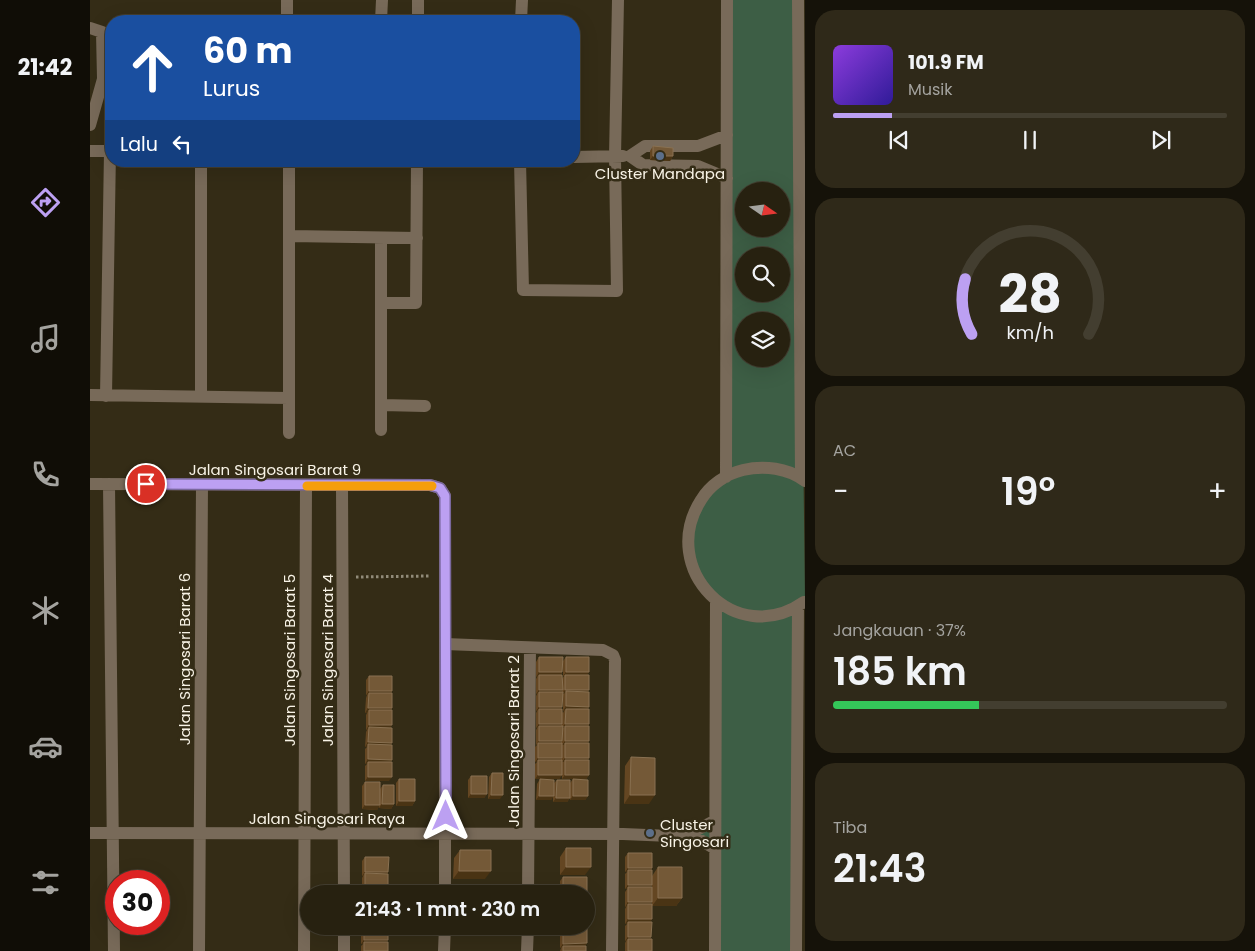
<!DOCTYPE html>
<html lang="id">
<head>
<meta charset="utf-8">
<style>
	:root { --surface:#272110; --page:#2f2919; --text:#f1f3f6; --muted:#a4a39f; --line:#433e30; --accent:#bca0f2 }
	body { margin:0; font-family:Poppins,sans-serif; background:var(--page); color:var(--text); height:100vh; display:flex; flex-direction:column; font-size:19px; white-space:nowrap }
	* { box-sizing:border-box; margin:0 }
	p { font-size:16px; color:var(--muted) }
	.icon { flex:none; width:28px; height:28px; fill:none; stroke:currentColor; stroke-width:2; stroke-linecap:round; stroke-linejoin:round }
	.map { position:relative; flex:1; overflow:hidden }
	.panel { display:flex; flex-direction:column; gap:10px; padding:10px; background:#151209; width:450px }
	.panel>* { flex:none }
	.hud { position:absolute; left:15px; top:15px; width:475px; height:152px; border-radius:20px; box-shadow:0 5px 20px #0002,0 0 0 1px var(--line); background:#1a4fa0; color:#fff; overflow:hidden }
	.needle { width:32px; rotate:104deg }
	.buttons { position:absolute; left:645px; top:182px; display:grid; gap:10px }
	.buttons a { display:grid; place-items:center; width:55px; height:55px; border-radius:50%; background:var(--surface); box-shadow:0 5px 20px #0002,0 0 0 1px var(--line); font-size:25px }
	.speed { position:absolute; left:15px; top:870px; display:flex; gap:10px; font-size:25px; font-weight:700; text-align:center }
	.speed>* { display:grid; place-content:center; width:65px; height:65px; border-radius:50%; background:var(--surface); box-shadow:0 5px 20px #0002,0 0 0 1px var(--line); line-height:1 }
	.speed .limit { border:8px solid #d22; background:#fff; color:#111 }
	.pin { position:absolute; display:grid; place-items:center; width:42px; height:42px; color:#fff; margin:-21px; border:2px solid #fff; border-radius:50%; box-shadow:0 1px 5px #0007 }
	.me { position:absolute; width:55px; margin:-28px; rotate:0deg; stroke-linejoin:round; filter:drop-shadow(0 0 4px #0008) }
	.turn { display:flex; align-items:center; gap:18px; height:105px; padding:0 15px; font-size:22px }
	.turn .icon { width:65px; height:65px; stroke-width:2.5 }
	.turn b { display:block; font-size:35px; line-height:42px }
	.then { display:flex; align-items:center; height:48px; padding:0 15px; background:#0003; gap:10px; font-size:19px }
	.big { font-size:38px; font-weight:600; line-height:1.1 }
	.panel .widget { flex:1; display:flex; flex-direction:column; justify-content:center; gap:8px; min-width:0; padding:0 18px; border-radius:20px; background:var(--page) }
	.panel .dial { align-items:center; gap:0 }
	.dial svg { height:130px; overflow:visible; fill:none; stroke:var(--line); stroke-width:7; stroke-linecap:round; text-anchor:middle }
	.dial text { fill:var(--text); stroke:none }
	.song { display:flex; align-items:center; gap:15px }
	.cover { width:60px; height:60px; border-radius:8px; background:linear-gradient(135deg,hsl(270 70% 55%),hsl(250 70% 35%)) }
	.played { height:5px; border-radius:2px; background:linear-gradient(90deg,var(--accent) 15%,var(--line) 15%) }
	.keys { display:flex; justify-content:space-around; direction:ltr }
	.heat { display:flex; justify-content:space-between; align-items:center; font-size:28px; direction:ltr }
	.charge { height:8px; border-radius:4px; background:linear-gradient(90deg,#34c759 37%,var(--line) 0) }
	.trip { position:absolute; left:210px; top:885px; width:295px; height:50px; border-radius:25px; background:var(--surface); box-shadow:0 5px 20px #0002,0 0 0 1px var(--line); font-weight:600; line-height:50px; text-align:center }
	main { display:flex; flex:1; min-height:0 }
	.tabs { display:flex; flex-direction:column; width:90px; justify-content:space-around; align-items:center; background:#100d06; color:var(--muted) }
	.tabs .icon { width:35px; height:35px }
	.tabs .on { color:var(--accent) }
	.tabs b { font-size:22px; color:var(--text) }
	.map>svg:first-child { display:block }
	.green { fill:#3d5e45; fill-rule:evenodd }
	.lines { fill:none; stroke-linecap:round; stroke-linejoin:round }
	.path { stroke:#918b79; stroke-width:3; stroke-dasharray:2.5 2.5; stroke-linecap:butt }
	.minor { stroke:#786a59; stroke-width:12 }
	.wall { fill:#644622; fill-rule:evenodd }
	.shaded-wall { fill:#4a3414 }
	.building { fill:#745937; stroke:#897152 }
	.route-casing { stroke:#7a689d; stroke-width:12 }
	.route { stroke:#bca0f2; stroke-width:9 }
	.slow { stroke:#f59e0b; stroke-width:9 }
	.service-dot { fill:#5c6f8a; stroke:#342c16; stroke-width:2 }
	.labels { text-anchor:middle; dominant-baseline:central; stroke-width:5; stroke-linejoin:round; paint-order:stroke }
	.poi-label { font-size:15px; fill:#f8f3e6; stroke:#342c16 }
	.street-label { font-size:15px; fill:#f8f3e6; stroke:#342c16 }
</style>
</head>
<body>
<main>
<nav class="tabs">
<b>21:42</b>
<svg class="icon on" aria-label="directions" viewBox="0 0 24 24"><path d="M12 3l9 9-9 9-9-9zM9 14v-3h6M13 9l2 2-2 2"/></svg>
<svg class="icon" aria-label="music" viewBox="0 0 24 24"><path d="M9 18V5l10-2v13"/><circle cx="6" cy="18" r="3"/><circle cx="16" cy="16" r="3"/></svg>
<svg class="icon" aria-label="phone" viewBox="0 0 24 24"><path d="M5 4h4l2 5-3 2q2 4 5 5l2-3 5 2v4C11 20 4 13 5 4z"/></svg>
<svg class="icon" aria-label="climate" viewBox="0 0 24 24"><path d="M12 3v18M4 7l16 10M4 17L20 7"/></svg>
<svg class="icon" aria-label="car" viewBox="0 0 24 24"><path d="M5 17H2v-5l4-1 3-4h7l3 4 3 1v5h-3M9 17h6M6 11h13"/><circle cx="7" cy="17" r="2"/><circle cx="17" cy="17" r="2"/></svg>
<svg class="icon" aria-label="filters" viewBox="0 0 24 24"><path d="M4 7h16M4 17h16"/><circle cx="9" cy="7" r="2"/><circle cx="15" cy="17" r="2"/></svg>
</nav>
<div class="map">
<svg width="715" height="951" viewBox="0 0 715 951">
	<rect width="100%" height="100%" fill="#342c16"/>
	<path class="green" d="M637,0H708L715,602L708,607L706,951H625L624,848L605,831L624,821L626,600L607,578L600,521L636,476ZM654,191H691V229H654ZM654,256H691V294H654ZM654,321H691V359H654Z"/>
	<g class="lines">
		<path class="path" d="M266,577L340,576"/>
		<path class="minor" d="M197,0V21
			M708,0L711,478
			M291,21L292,0
			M328,21V0
			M431,21L432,0
			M0,28L12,32L13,79L0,125
			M0,151H21
			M540,156L555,146H608L637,135
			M540,156L553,165L608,166L637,178
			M484,157L533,156
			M111,161V396
			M199,161V433
			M430,161L433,290L527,291L525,157L528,0
			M200,236L327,238
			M291,238V430
			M291,303H326L327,161
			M0,395L199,398
			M16,396L20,151
			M292,405L335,406
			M636,477L637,0
			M0,484L340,485L350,488L355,496V894
			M19,484L24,951
			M252,486L254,894
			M714,602C646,650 567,569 611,500C620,485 636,474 653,470C674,465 698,468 715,481
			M355,644L513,650L523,655L525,660L522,951
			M593,831H605L624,821
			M0,833L533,834L605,837L624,848
			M438,894L440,648
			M254,926V951
			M109,951L112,485
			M214,951L216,486
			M354,951L355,926
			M437,951L438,926
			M625,951L626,600
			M706,951L708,607"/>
	</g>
	<path class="wall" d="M563,146L583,156L580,161L560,160V151Z
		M449,657L473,661L476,657L498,675V709L499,724L498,726L497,743L499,758L497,760L499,775L496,779H472V767V775L469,779H445V764L447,762H445V747L447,745H446V730L447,728H446V713L447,711H446V696L447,694H446V679L447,677H446V662ZM473,664V676H474L472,679L471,675L472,672ZM473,698V711H474L473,713L471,709Z
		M279,676L302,691L301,693L302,708L301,710V745L302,760L300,762L299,781H275V766L277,764H275V749L277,747H275L276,732L277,730H276V715L277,713H275L276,698L277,695H276V680Z
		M541,757L559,804H534L535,766Z
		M402,773L410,799H398L399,777Z
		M381,776L397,794L394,798H378V780Z
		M309,779L325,801L322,806H306V783Z
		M450,779L464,783L467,780L480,783L483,779L498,796L495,800H480V798L477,802H463V797L461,800H446L447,784Z
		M275,782L290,789L293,785L304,804L301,809L289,808V806L287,810L272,809V786Z
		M476,848L495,875H470V857Z
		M370,850L395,879H363L364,858Z
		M538,853L562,868L561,870L562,885L560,887L562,919L560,922L561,937L560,939L562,951H535V943L536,941H535V926L537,924H535V909L536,907H535V892L537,889H535V874L537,872H535V857Z
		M275,857L298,872L297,874L298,889L297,891L298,894H273V893H272V878L273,876H272V861Z
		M568,867L592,898L586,906H562V876Z
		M473,877L497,892L496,894H470V881Z
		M272,926H298L296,942L298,951H271V946L273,944H271V930L273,927H272Z
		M470,926H497L495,928V946L496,951H470L471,948H470V933L471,931H470Z"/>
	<path class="shaded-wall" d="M563,156H583L580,161L560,160Z
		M449,672H472L470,677L449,675L447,677H446Z
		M476,672H499L496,677L475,675L474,676H473Z
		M449,690H473L470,694L449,692L447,694H446Z
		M475,690H499L496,694L476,691L474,694H472Z
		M279,691H302L299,695L279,693L277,695H276Z
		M476,706L499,707L496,711L476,709L474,711H473Z
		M449,707H472L469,711L449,709L447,711H446Z
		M278,708H302L299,713L279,710L277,713H275Z
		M449,724H472L469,728L449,726L447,728H446Z
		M475,724H499L496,728L475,726L474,728H472Z
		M279,725H302L299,730L279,727L277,730H276Z
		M449,741H472L469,745L448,743L447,745H446Z
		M475,741H499L496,745L475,743L474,745H472Z
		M278,742L302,743L299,747L278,744L277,747H275Z
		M448,758H472L469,762L448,760L447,762H445Z
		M475,758H499L496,762L475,760L474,762H472Z
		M278,759L302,760L299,764L278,762L277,764H275Z
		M448,775H472L469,779H445Z
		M475,775H499L496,779H472Z
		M278,777H302L299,781H275Z
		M381,794H397L394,798H378Z
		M401,795H413L410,799H398Z
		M540,795H565L559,804H534Z
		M449,796H464L461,800H446Z
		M483,796H498L495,800H480Z
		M466,798H480L477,802H463Z
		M309,801H325L322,806H306Z
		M292,804H304L301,809L289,808Z
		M275,805H290L287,810L272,809Z
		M476,867H501L495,875H470Z
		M538,868H562L559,873L538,870L537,872H535Z
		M369,871H401L395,879H363Z
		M275,872H298L295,876L275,873L273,876H272Z
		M538,885H562L559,889L538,887L537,889H535Z
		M275,888L298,889L295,893L275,891L273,893H272Z
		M473,892H497L496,894H472Z
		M568,898H592L586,906H562Z
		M538,902H562L559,907L538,904L536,907H535Z
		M538,919H562L559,924L538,922L537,924H535Z
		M473,926H497L494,931L473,929L471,931H470Z
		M538,937H561L558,941L538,939L536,941H535Z
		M274,940H298L295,944L274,942L273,944H271Z
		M497,943L494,948L473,946L471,948H470L473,944Z"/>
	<path class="building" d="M563,146L583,148V156H563Z
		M449,657H473L472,672H449Z
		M476,657H499V672H476Z
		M449,675H472L473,690H449Z
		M475,675H499V690H475Z
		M279,676H302V691H279Z
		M476,691L499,692V707L476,706Z
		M449,692H473L472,707H449Z
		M279,693H302V708H278Z
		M449,709H472V724H449Z
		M476,709H499V724H475Z
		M279,710H302V725H279Z
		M449,726H473L472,741H449Z
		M475,726H499V741H475Z
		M279,727L302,728V743L278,742Z
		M448,743H472V758H448Z
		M475,743H499V758H475Z
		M278,744L302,745V760L278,759Z
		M541,757L565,758V795H540Z
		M448,760H472V775H448Z
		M475,760H499V775H475Z
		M278,762H302V777H278Z
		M402,773H413V795H401Z
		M381,776H397V794H381Z
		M309,779H325V801H309Z
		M450,779L464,780V796H449Z
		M483,779L498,780V796H483Z
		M467,780H480V798H466Z
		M275,782H290V805H275Z
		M293,785H304V804H292Z
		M476,848H501V867H476Z
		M370,850H401V871H369Z
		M538,853H562V868H538Z
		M275,857H299L298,872H275Z
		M568,867H592V898H568Z
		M538,870H562V885H538Z
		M275,873L298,874V889L275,888Z
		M473,877H497V892H473Z
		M538,887H562V902H538Z
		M275,891H298V894H275Z
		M538,904H562V919H538Z
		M496,911L497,926H473H496Z
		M538,922H562L561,937H538Z
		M274,926H298V940H274Z
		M497,928V943L473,944V929Z
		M538,939H562V951H538Z
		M274,942H298V951H274Z
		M473,946H496V951H473Z"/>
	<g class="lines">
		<defs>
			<path id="route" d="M56,484L340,485L350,488L355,496L356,816"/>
		</defs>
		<use href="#route" class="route-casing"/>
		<use href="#route" class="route"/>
		<path class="slow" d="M217,486H342"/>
	</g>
	<g class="service-dot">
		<circle cx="570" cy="156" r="5"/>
		<circle cx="560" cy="833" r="5"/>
	</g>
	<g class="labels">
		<g class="poi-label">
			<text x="570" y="173">Cluster Mandapa</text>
			<text x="570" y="824" text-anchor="start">Cluster<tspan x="570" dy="17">Singosari</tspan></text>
		</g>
		<g class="street-label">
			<text x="185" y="469">Jalan Singosari Barat 9</text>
			<text transform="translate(94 659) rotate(-90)">Jalan Singosari Barat 6</text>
			<text transform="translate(199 660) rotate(-90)">Jalan Singosari Barat 5</text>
			<text transform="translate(237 660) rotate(-90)">Jalan Singosari Barat 4</text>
			<text transform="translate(423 741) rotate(-90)">Jalan Singosari Barat 2</text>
			<text x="237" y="818">Jalan Singosari Raya</text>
		</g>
	</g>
</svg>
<div class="buttons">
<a><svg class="needle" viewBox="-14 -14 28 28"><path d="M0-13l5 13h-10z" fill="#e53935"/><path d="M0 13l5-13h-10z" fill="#a4a39f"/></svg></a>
<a><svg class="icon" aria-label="search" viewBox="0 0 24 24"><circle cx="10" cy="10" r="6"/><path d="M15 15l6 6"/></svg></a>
<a><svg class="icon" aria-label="layers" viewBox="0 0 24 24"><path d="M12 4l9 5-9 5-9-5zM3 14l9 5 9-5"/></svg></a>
</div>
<div class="speed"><div class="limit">30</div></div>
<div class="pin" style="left:56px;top:484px;background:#d93025"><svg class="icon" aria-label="arrive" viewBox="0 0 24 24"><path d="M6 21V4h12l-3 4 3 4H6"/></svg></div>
<svg class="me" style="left:356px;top:816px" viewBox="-20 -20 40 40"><path d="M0-17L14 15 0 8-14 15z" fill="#bca0f2" stroke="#fff" stroke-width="4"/></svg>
<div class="trip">21:43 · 1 mnt · 230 m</div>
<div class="hud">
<div class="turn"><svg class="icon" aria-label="ahead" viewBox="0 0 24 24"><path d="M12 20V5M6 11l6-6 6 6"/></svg><div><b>60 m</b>Lurus</div></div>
<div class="then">Lalu<svg class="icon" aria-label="left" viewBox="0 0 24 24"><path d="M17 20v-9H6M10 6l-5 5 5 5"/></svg></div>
</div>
</div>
<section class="panel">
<div class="widget">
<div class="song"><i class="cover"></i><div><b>101.9 FM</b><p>Musik</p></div></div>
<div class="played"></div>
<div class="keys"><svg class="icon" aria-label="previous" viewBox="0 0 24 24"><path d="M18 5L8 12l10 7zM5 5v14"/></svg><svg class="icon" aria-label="pause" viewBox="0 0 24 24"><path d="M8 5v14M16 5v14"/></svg><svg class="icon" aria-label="next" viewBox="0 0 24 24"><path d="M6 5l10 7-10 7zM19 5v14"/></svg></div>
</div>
<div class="widget dial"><svg viewBox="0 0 100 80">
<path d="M14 69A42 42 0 1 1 86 69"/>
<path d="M14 69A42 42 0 0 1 10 35" stroke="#bca0f2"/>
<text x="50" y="56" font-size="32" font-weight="700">28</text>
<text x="50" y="72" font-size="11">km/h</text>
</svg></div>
<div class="widget"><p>AC</p>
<div class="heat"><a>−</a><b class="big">19°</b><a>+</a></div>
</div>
<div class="widget"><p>Jangkauan · 37%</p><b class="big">185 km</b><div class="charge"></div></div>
<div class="widget"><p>Tiba</p><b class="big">21:43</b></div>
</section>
</main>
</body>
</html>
